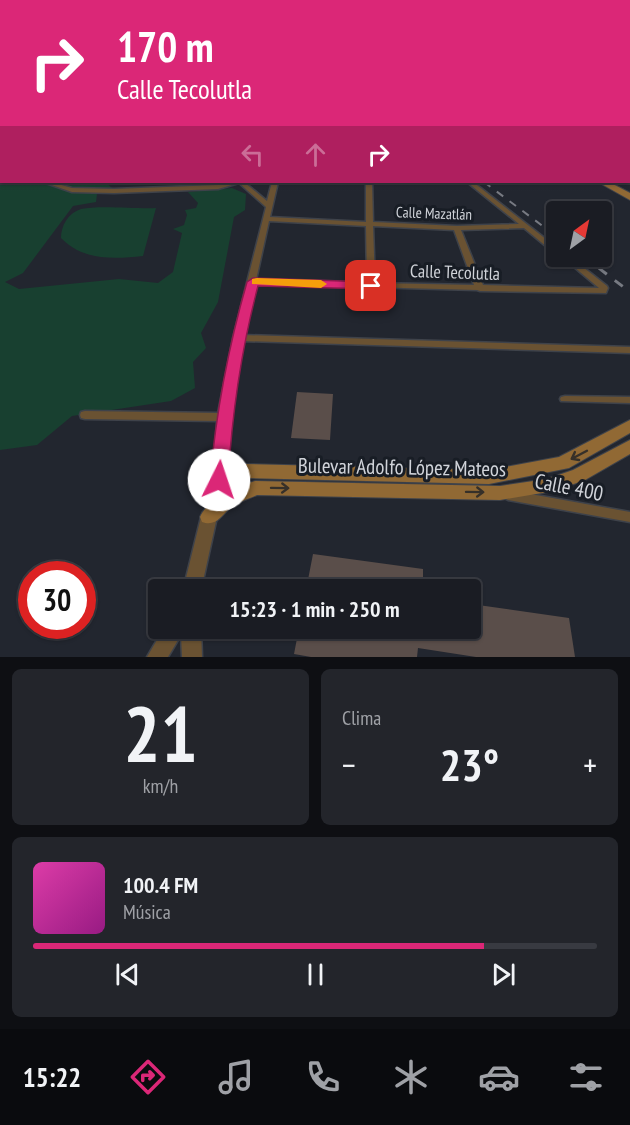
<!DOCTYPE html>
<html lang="es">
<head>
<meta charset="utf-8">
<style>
	:root { --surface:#1a1c23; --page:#23252b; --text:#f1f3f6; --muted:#9fa1a6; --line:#383a41; --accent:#db2777 }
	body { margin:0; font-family:"PT Sans Narrow",sans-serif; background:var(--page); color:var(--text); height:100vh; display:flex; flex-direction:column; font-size:22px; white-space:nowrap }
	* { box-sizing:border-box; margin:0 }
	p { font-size:20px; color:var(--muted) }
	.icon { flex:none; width:33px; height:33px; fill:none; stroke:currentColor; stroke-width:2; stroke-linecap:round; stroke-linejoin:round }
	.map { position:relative; height:657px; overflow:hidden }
	.details { display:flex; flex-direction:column; gap:12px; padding:12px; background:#0e0f13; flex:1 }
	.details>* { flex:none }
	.banner { position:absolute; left:0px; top:0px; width:630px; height:183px; box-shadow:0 2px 4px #0004,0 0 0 2px var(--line); background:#db2777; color:#fff; overflow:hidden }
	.needle { width:39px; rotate:33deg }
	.tools { position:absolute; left:546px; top:201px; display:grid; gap:12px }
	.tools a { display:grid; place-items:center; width:66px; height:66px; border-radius:6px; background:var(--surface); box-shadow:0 2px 4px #0004,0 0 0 2px var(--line); font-size:30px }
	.speed { position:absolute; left:18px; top:561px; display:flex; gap:12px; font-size:30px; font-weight:700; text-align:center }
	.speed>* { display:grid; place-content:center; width:78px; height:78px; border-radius:50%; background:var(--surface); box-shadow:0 2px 4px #0004,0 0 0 2px var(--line); line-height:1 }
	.speed .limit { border:9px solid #d22; background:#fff; color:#111 }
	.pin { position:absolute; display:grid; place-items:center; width:51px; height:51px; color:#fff; margin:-26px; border-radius:12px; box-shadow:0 3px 9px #0006 }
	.me { position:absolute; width:66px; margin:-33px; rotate:4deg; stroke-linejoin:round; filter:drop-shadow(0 0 4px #0008) }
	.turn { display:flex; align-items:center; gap:21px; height:126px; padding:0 18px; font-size:27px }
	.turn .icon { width:78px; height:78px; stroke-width:2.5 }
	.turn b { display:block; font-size:42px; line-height:51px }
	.lanes { display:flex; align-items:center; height:57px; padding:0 18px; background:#0003; justify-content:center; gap:30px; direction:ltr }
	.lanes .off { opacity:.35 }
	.big { font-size:45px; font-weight:700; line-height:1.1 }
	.details .card { flex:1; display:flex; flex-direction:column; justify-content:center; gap:9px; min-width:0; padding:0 21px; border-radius:9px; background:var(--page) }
	.details .dial { align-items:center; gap:0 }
	.dial b { font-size:78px; line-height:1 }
	.song { display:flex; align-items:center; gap:18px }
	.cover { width:72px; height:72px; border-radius:9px; background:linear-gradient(135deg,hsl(320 70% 55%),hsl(310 70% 35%)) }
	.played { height:6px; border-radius:3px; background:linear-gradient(90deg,var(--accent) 80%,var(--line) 80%) }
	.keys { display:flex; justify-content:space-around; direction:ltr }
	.heat { display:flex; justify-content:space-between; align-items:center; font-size:33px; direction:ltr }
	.details .tiles { flex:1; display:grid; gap:12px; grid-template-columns:1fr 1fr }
	.card:last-child { grid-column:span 2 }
	.trip { position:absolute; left:148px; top:579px; width:333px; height:60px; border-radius:6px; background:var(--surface); box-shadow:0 2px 4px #0004,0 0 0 2px var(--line); font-weight:700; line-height:60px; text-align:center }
	.tabs { display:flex; height:96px; justify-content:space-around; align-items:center; background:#0a0b0e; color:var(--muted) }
	.tabs .icon { width:42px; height:42px }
	.tabs .selected { color:var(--accent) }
	.tabs b { font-size:27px; color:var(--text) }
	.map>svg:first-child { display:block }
	.green { fill:#184030 }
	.building { fill:#5a4e4a }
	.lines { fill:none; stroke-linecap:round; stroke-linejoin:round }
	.minor-casing { stroke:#3e424a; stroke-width:3 }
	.tertiary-casing { stroke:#3e424a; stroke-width:3 }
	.secondary-casing { stroke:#3e424a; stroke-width:2 }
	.minor { fill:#6a5232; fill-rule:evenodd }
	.tertiary { fill:#6a5232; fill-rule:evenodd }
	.secondary { fill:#916934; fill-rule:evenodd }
	.rail-far1 { stroke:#777a82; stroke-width:2; stroke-dasharray:8 8; stroke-linecap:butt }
	.rail { stroke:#777a82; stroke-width:3; stroke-dasharray:10 10; stroke-linecap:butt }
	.oneway { stroke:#363029 }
	.route { fill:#db2777; stroke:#8e194d; stroke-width:1.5 }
	.slow { fill:#f59e0b }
	.labels { text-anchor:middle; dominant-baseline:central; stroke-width:6; stroke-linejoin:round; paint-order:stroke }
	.far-street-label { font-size:15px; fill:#d0d3d9; stroke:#181d25 }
	.street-label { font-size:18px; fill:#d0d3d9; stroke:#181d25 }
	.near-street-label { font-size:21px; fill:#d0d3d9; stroke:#181d25 }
</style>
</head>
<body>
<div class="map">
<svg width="630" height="657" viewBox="0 0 630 657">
	<rect width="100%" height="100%" fill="#22262f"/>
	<path class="green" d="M0,168L2,182H105L112,188L97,194L96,202L73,206L23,273L5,282L19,289L119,279L158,283L173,272L182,233L173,229L184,225L187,215L185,210L196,208L198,203L188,192L232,188L246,194L245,210L234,217L218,302L201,333L206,348L193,362L195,388L171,401L72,416L37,445L0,450Z
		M156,208L143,256C114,259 83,261 61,238C61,226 68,213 81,209C99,205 136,209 156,208Z"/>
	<path class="building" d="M297,392L333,394L330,440L291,438Z
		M313,554L423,569V590H306Z
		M471,604L569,618L575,657H476L418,648L417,657H311L294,654L299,628H471Z"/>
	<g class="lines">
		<defs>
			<path id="minor" d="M628,123H630V127H628Z
				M630,142V146L628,147V143Z
				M0,166L2,167V171L0,170Z
				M43,182H51L72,188L114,189L218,185L232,182H244L267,201L272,182H278L270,217L366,222V182H372L373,222L457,226L519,224L467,182H473L556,247V252H553L524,228L461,230L483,285L599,288L561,256H569L607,286L608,288L606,293L480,291L477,290L255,284L243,335L630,347V353L242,341L228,417L225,480L217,511L215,515L211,516L207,515L205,511L213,480L217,421L85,419L81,418L80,415L81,412L85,411L218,413L233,338L266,207L239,183L218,189L114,193L72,192ZM269,221L366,226L367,282L256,280ZM373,226L454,230L474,285L375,283Z
				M565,396L630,397V403L561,401L560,399L561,397Z
				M508,490L630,512V522L508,500L504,498L502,495L504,492Z"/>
			<path id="tertiary" d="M209,510L215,512L217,517L201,590H183L201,517L203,512Z
				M164,628H201L202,657H182L181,635L168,657H147Z"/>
			<path id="secondary" d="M598,182H609L630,193V200Z
				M630,420V433L569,468L489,484L244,478L219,487L213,485L210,480L213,475L243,464L489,470L559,457Z
				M630,440V454L585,480L554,491L500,500L257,495C248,499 238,502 230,508C221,516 216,527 202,522L200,517C209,498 235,487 255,481L500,486L547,479L573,470Z"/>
		</defs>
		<use href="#minor" class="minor-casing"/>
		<use href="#tertiary" class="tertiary-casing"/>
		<use href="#secondary" class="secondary-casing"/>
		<use href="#minor" class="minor"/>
		<use href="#tertiary" class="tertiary"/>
		<use href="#secondary" class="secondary"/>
		<path class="rail-far1" d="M484,182L556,236"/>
		<path class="rail" d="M583,256L630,292"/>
	</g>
	<defs><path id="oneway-shaft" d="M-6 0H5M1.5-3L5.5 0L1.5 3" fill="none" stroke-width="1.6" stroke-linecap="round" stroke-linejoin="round" transform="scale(1.5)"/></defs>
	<g class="oneway">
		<use href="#oneway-shaft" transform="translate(579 455) rotate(152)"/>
		<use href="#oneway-shaft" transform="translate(280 488) rotate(1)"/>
		<use href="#oneway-shaft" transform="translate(475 492) rotate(1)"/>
	</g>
	<linearGradient id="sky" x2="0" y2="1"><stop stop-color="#13151a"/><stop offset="0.52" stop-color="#3e4758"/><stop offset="1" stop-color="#3e4758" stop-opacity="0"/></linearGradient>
	<rect width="630" height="191" fill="url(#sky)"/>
	<path class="route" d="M253,278L371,282L377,286L371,289L258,286C241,350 232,414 228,480L226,485H213L210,480C216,412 228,348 247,282Z"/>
	<path class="slow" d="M257,278L321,280L327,284L321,288L252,284V279Z"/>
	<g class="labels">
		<g class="far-street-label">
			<text transform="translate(434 213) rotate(2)">Calle Mazatlán</text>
		</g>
		<g class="street-label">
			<text transform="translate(455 272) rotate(2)">Calle Tecolutla</text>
		</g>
		<g class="near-street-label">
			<text transform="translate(402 467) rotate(1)">Bulevar Adolfo López Mateos</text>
			<text transform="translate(569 487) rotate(11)">Calle 400</text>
		</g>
	</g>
</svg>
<div class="tools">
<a><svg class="needle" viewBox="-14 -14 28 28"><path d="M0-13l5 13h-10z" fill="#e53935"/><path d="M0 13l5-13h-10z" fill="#9fa1a6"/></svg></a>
</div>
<div class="speed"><div class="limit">30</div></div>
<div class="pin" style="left:371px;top:286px;background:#d93025"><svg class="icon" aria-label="arrive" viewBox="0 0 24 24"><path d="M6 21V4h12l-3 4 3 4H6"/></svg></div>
<svg class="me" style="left:219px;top:480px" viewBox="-20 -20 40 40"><circle r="19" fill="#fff"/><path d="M0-13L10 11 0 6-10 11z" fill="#db2777"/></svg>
<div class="trip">15:23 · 1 min · 250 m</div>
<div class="banner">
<div class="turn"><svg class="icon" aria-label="right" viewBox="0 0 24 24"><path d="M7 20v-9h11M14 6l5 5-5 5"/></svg><div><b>170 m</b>Calle Tecolutla</div></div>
<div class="lanes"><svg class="icon off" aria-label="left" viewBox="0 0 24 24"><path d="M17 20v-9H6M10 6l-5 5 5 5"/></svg><svg class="icon off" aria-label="ahead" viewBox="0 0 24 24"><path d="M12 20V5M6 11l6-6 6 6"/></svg><svg class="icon" aria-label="right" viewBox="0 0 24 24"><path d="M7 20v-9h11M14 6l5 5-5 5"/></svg></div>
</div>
</div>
<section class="details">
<div class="tiles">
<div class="card dial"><b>21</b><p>km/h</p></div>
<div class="card"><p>Clima</p>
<div class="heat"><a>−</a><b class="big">23°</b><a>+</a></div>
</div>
<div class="card">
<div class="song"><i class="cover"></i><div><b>100.4 FM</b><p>Música</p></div></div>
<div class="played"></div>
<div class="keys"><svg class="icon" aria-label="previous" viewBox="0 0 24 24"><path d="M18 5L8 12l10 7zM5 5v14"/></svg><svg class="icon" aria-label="pause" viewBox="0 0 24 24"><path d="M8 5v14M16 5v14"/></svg><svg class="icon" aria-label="next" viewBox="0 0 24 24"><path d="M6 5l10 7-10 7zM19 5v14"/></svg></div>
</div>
</div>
</section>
<nav class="tabs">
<b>15:22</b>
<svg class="icon selected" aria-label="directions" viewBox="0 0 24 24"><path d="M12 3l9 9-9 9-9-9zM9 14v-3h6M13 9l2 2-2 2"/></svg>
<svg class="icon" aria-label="music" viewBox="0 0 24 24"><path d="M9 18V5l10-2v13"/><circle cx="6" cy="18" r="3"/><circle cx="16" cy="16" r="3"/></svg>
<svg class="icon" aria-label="phone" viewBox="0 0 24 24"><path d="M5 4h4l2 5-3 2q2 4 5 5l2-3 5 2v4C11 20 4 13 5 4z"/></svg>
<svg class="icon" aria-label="climate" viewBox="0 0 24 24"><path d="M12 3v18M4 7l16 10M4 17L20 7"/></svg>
<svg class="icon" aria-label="car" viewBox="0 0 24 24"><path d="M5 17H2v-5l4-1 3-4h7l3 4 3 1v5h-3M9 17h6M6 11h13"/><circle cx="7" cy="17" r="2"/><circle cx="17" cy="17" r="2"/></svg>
<svg class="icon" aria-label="filters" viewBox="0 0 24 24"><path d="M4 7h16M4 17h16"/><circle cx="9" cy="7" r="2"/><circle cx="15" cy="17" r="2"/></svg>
</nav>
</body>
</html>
